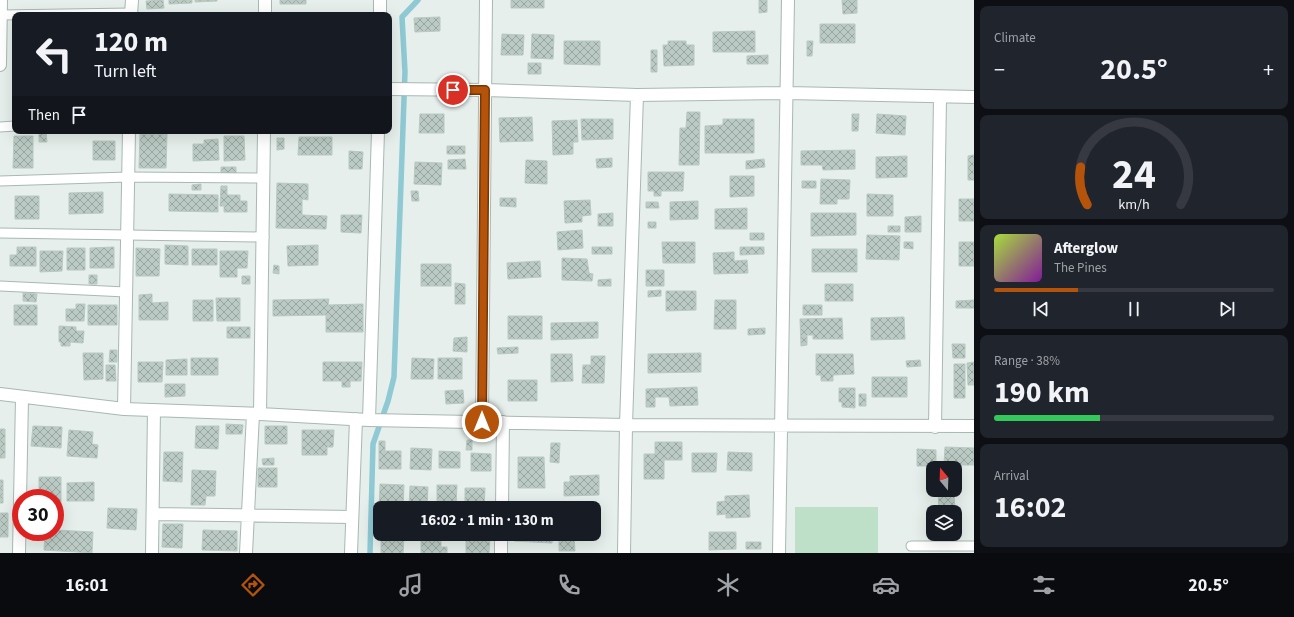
<!DOCTYPE html>
<html lang="en">
<head>
<meta charset="utf-8">
<style>
	:root { --surface:#171b24; --page:#20242c; --text:#f1f3f6; --muted:#9ea1a6; --line:#363941; --accent:#b45309 }
	body { margin:0; font-family:"Source Sans 3",sans-serif; background:var(--page); color:var(--text); height:100vh; display:flex; flex-direction:column; font-size:15px; white-space:nowrap }
	* { box-sizing:border-box; margin:0 }
	p { font-size:13px; color:var(--muted) }
	.icon { flex:none; width:22px; height:22px; fill:none; stroke:currentColor; stroke-width:2; stroke-linecap:round; stroke-linejoin:round }
	.map { position:relative; flex:1; overflow:hidden }
	.details { display:flex; flex-direction:column; gap:6px; padding:6px; background:#0d0f14; width:320px }
	.details>* { flex:none }
	.guide { position:absolute; left:12px; top:12px; width:380px; height:122px; border-radius:8px; box-shadow:0 4px 16px #0002; background:#171b24; color:var(--text); overflow:hidden }
	.needle { width:26px; rotate:341deg }
	.fabs { position:absolute; left:926px; top:461px; display:grid; gap:8px }
	.fabs a { display:grid; place-items:center; width:36px; height:36px; border-radius:8px; background:var(--surface); box-shadow:0 4px 16px #0002; font-size:20px }
	.speed { position:absolute; left:12px; top:489px; display:flex; gap:8px; font-size:20px; font-weight:700; text-align:center }
	.speed>* { display:grid; place-content:center; width:52px; height:52px; border-radius:50%; background:var(--surface); box-shadow:0 4px 16px #0002; line-height:1 }
	.speed .limit { border:6px solid #d22; background:#fff; color:#111 }
	.pin { position:absolute; display:grid; place-items:center; width:34px; height:34px; color:#fff; margin:-17px; border:2px solid #fff; border-radius:50%; box-shadow:0 1px 4px #0007 }
	.me { position:absolute; width:44px; margin:-22px; rotate:0deg; stroke-linejoin:round; filter:drop-shadow(0 0 3px #0008) }
	.turn { display:flex; align-items:center; gap:14px; height:84px; padding:0 16px; font-size:18px }
	.turn .icon { width:52px; height:52px; stroke-width:2.5 }
	.turn b { display:block; font-size:28px; line-height:34px }
	.then { display:flex; align-items:center; height:38px; padding:0 16px; background:#0003; gap:8px; font-size:15px }
	.big { font-size:30px; font-weight:700; line-height:1.1 }
	.details .tile { flex:1; display:flex; flex-direction:column; justify-content:center; gap:6px; min-width:0; padding:0 14px; border-radius:8px; background:var(--page) }
	.details .dial { align-items:center; gap:0 }
	.dial svg { height:104px; overflow:visible; fill:none; stroke:var(--line); stroke-width:7; stroke-linecap:round; text-anchor:middle }
	.dial text { fill:var(--text); stroke:none }
	.song { display:flex; align-items:center; gap:12px }
	.cover { width:48px; height:48px; border-radius:6px; background:linear-gradient(135deg,hsl(80 70% 55%),hsl(290 70% 35%)) }
	.played { height:4px; border-radius:2px; background:linear-gradient(90deg,var(--accent) 30%,var(--line) 30%) }
	.keys { display:flex; justify-content:space-around; direction:ltr }
	.heat { display:flex; justify-content:space-between; align-items:center; font-size:22px; direction:ltr }
	.charge { height:6px; border-radius:3px; background:linear-gradient(90deg,#34c759 38%,var(--line) 0) }
	.trip { position:absolute; left:373px; top:501px; width:228px; height:40px; border-radius:8px; background:var(--surface); box-shadow:0 4px 16px #0002; font-weight:700; line-height:40px; text-align:center }
	.tabs { display:flex; height:64px; justify-content:space-around; align-items:center; background:#090b0e; color:var(--muted) }
	.tabs .icon { width:28px; height:28px }
	.tabs .selected { color:var(--accent) }
	.tabs b { font-size:18px; color:var(--text) }
	main { display:flex; flex:1; min-height:0 }
	.map>svg:first-child { display:block }
	.green { fill:#bfe0c8 }
	.lines { fill:none; stroke-linecap:round; stroke-linejoin:round }
	.stream { stroke:#8ec9d4; stroke-width:5.5 }
	.building { fill:url(#building-cross-hatch); stroke:#b8c9c2 }
	.lane-casing { stroke:#a8b8b2; stroke-width:11 }
	.street-casing { stroke:#a8b8b2; stroke-width:14 }
	.lane { stroke:#fff; stroke-width:9 }
	.street { stroke:#fff; stroke-width:12 }
	.route-casing { stroke:#753606; stroke-width:10 }
	.route { stroke:#b45309; stroke-width:7 }
</style>
</head>
<body>
<main>
<div class="map">
<svg width="974" height="553" viewBox="0 0 974 553">
	<defs>
		<pattern id="building-cross-hatch" width="8" height="8" patternUnits="userSpaceOnUse"><rect width="8" height="8" fill="#bbcac4"/><path d="M0 0l8 8M0 8l8-8" fill="none" stroke="#98a6a0"/></pattern>
	</defs>
	<rect width="100%" height="100%" fill="#e6efeb"/>
	<path class="green" d="M795,507H878V553H795Z"/>
	<g class="lines">
		<path class="stream" d="M370,553L373,444L388,401L394,377L405,72L402,17L418,0"/>
	</g>
	<path class="building" d="M163,0L164,8L147,9L146,1Z
		M169,0H192V3L169,4Z
		M195,0H217V1L195,2Z
		M280,0H306V4H280Z
		M511,0H544V8H511Z
		M759,0H767V12L759,13Z
		M842,0H857V13L843,14Z
		M440,17V31L415,32L414,18Z
		M820,24H855V43H820Z
		M755,31V52H713V32Z
		M502,34L524,35L523,55H501Z
		M532,34L554,35L553,59L531,58Z
		M564,41H600V65L564,64Z
		M668,41H686V45H694V65L664,66L663,45H668Z
		M807,41H813L812,56H807Z
		M651,50H657V72H651Z
		M768,55V64H747V56Z
		M528,63H541V74H528Z
		M687,112H700L699,165H679L680,128H686Z
		M420,114H444V133H419Z
		M852,114H859L858,131H852Z
		M877,114L906,116L905,135L876,133Z
		M532,117L533,141L500,142L499,118Z
		M581,119H613V139L582,140Z
		M723,119H754V153H705V126L723,125Z
		M577,120L578,142H573V154L553,155L552,121Z
		M39,132H46L47,142H39Z
		M140,134H167L166,168H139Z
		M14,136H33V168H13Z
		M224,136H244L245,160L224,161Z
		M299,137H332V155H298Z
		M277,138H284V149L277,150Z
		M218,139L219,160L193,161V144H204V140Z
		M93,141H115V160H93Z
		M447,146H465V154H447Z
		M855,150V169L823,170L822,165H801V151Z
		M349,151L363,152L362,169H349Z
		M974,155V180H968V156Z
		M907,156V177L876,178V157Z
		M612,158V167L597,168L596,159Z
		M465,159L466,169H448V160Z
		M764,159L765,167L746,169V161Z
		M526,160L547,161V184L525,183Z
		M415,162L442,163L441,185L414,184Z
		M221,167H236V173H221Z
		M648,172H684L683,191H661V196H654V191H648Z
		M730,176H754V196L730,197Z
		M821,179L850,180L849,199H837V204H820Z
		M802,181H816V188H802Z
		M277,183L308,184V200L302,199V215L327,216L326,229L276,228Z
		M201,184V190H192V185Z
		M221,186H227V195H240V201H247V212H224V206H220Z
		M411,191H418L419,201H412Z
		M103,192V213L69,214V193Z
		M169,194L218,195V212L169,211Z
		M867,194L893,195V216H867Z
		M15,196H39V219H15Z
		M500,198H516V207L500,206Z
		M959,199H974V221H959Z
		M590,200L591,215L582,216V222L565,223L564,201Z
		M698,201V219L670,220V202Z
		M646,202H658L659,208H646Z
		M747,208V229H715V209Z
		M613,213V226H598V214Z
		M811,213H856V235L811,236Z
		M341,215H362L361,233L341,232Z
		M921,216V232H905V217Z
		M648,222H656V228H648Z
		M888,226H900V232H888Z
		M582,230L583,248L558,250L557,232Z
		M750,233H764V240H750Z
		M867,235L900,236L899,260L866,259Z
		M662,242H695V263H663Z
		M904,242H913V249L904,248Z
		M959,242H974V266H959Z
		M165,245L188,246V265L165,264Z
		M318,245V265L288,266L287,246Z
		M17,247H36V266H10V255H17Z
		M114,247V268H90V248Z
		M592,247H612V254H592Z
		M740,247H764V254L740,255Z
		M67,248H85V270H67Z
		M136,248L160,249L159,276H136Z
		M192,249H217V265H192Z
		M812,249H857V272H812Z
		M40,251H63L62,271L40,272Z
		M220,251H248L247,268H237V277H220Z
		M734,252V261L747,260L748,273L714,274L713,253Z
		M562,258L587,259L589,273L593,274L592,281L562,280Z
		M540,261L541,277L508,279L507,263Z
		M421,264H451V286H421Z
		M274,265L279,266V274L273,273Z
		M646,270H664V286H646Z
		M89,275H97V284H89Z
		M242,276H250V284H242Z
		M611,279V286H598V280Z
		M455,283L465,284V304H455Z
		M825,284H853V301H825Z
		M661,290V296L648,297V291Z
		M666,291H696V310L666,311Z
		M23,293L37,294L36,302L23,301Z
		M152,294V303L168,302V320H139V295Z
		M216,298H240V321H217Z
		M329,299L328,305L363,304V332H326V315L273,316V300Z
		M193,300H213V321H193Z
		M715,300H736V329H714Z
		M974,300V308H956V301Z
		M76,304H85L84,321H66V309H76Z
		M14,305H37V325H14Z
		M88,305H117V325H88Z
		M803,305H822V315H803Z
		M508,316H542V339H508Z
		M904,317L905,339L871,340V318Z
		M842,318L843,339H813V335H807V345L801,346L800,319Z
		M598,322V338L551,340V323Z
		M59,326L76,327V331H84L83,343L70,342V346H61V342H59Z
		M227,327H250V338H227Z
		M765,328V334L748,335V329Z
		M467,337V352L453,351L454,338Z
		M952,344H965V358H953Z
		M518,347V353L498,354L497,348Z
		M110,350H117V362H109Z
		M83,353H103V379L84,380Z
		M701,353V372L648,373V354Z
		M551,354H572L573,381L551,382Z
		M816,354H853L854,374L833,375V381H821V375H816Z
		M591,356H605L604,383H582L583,365H591Z
		M191,358H218V375H191Z
		M412,358L434,359L433,379H411Z
		M438,358H462V379H438Z
		M187,359V375H166V360Z
		M920,360L921,366L907,367L906,361Z
		M138,362H163L162,382H138Z
		M323,362H362L361,381H350V387H342V381H323Z
		M974,362V385H968L967,363Z
		M954,364H965V398H954Z
		M106,365H115L116,381H106Z
		M872,377H907V397H872Z
		M508,380H537V401H508Z
		M165,384H185V396L165,397Z
		M697,387L698,405L670,406L669,397H655V407H646V389Z
		M839,388H855V408L842,407V402H839Z
		M463,390L464,403L446,404L445,391Z
		M859,394H866V406H859Z
		M226,424L243,425L242,434H226Z
		M33,426L62,427L61,448L31,446Z
		M196,426H219L218,449L195,448Z
		M265,426H287V444H265Z
		M0,429H5V458H0Z
		M69,430L93,432L92,444L98,445L97,458L67,456Z
		M302,430H334L333,447H327V455H302Z
		M467,440H472V450H466Z
		M379,441H385V451H401V469H379Z
		M655,442H682V460H664V479H644V454H655Z
		M551,443H560L559,463L550,462Z
		M945,447L974,448V465H944Z
		M411,448L432,449L431,470L410,469Z
		M917,449L936,450V466H917Z
		M439,451L460,452V468H439Z
		M164,452H183L182,482L163,481Z
		M728,452L752,453V471L727,470Z
		M471,453L491,454V471H471Z
		M692,453H717L716,472H692Z
		M518,457H544L545,488H518Z
		M274,458V465H263L262,459Z
		M258,468H277V487H258Z
		M192,470L216,471L215,496H206L205,505H191Z
		M599,475V495L564,496V482H570V476Z
		M39,477H61V507H55V498H39Z
		M0,480H3V503H0Z
		M94,482V501H67V483Z
		M380,484L404,485L403,508H380V512H379Z
		M437,485H457L456,507H437Z
		M410,486L428,487L427,508H409Z
		M465,488H485L484,508H465Z
		M938,490H954L955,512H939Z
		M749,495L750,517L726,518V514L717,515V502L725,501V496Z
		M108,508L137,509L136,530L107,528Z
		M0,513H8V537H0Z
		M163,524H183L182,548L162,547Z
		M594,524H598V537H574L575,551H559V534H594Z
		M55,530L93,532L92,553L44,550L45,532H55Z
		M203,530L237,531V551L202,550Z
		M709,532H736V549L709,550Z
		M514,534H553L552,543L514,541Z
		M381,537L404,538L403,553H381Z
		M466,537L490,538L489,553H466Z
		M421,540H441V547H447V553H421Z
		M746,542H761V549H746Z"/>
	<g class="lines">
		<defs>
			<path id="lane" d="M1,15L131,13
				M0,127L15,126
				M0,181L128,177L264,178
				M0,233L264,237
				M0,286L126,292
				M911,546H974"/>
			<path id="street" d="M131,15L132,0
				M265,15V0
				M380,15V0
				M0,65L1,0
				M389,89L485,90L637,95L788,93L974,97
				M0,394L124,409L260,414L369,420L626,425L974,426
				M124,409L129,131
				M260,414L264,131
				M369,420L378,131
				M482,422L486,0
				M935,427L940,98
				M502,508L503,422
				M153,514L352,517
				M19,553L22,398
				M152,553L154,410
				M246,553L253,414
				M351,553L356,419
				M501,553V534
				M624,553L626,425L637,95
				M779,553L788,0"/>
		</defs>
		<use href="#lane" class="lane-casing"/>
		<use href="#street" class="street-casing"/>
		<use href="#lane" class="lane"/>
		<use href="#street" class="street"/>
	</g>
	<g class="lines">
		<defs>
			<path id="route" d="M453,90H485L482,422"/>
		</defs>
		<use href="#route" class="route-casing"/>
		<use href="#route" class="route"/>
	</g>
</svg>
<div class="fabs">
<a><svg class="needle" viewBox="-14 -14 28 28"><path d="M0-13l5 13h-10z" fill="#e53935"/><path d="M0 13l5-13h-10z" fill="#9ea1a6"/></svg></a>
<a><svg class="icon" aria-label="layers" viewBox="0 0 24 24"><path d="M12 4l9 5-9 5-9-5zM3 14l9 5 9-5"/></svg></a>
</div>
<div class="speed"><div class="limit">30</div></div>
<div class="pin" style="left:453px;top:90px;background:#d93025"><svg class="icon" aria-label="arrive" viewBox="0 0 24 24"><path d="M6 21V4h12l-3 4 3 4H6"/></svg></div>
<svg class="me" style="left:482px;top:422px" viewBox="-20 -20 40 40"><circle r="17" fill="#b45309" stroke="#fff" stroke-width="3"/><path d="M0-11L8 9 0 5-8 9z" fill="#fff"/></svg>
<div class="trip">16:02 · 1 min · 130 m</div>
<div class="guide">
<div class="turn"><svg class="icon" aria-label="left" viewBox="0 0 24 24"><path d="M17 20v-9H6M10 6l-5 5 5 5"/></svg><div><b>120 m</b>Turn left</div></div>
<div class="then">Then<svg class="icon" aria-label="arrive" viewBox="0 0 24 24"><path d="M6 21V4h12l-3 4 3 4H6"/></svg></div>
</div>
</div>
<section class="details">
<div class="tile"><p>Climate</p>
<div class="heat"><a>−</a><b class="big">20.5°</b><a>+</a></div>
</div>
<div class="tile dial"><svg viewBox="0 0 100 80">
<path d="M14 69A42 42 0 1 1 86 69"/>
<path d="M14 69A42 42 0 0 1 9 40" stroke="#b45309"/>
<text x="50" y="56" font-size="32" font-weight="700">24</text>
<text x="50" y="72" font-size="11">km/h</text>
</svg></div>
<div class="tile">
<div class="song"><i class="cover"></i><div><b>Afterglow</b><p>The Pines</p></div></div>
<div class="played"></div>
<div class="keys"><svg class="icon" aria-label="previous" viewBox="0 0 24 24"><path d="M18 5L8 12l10 7zM5 5v14"/></svg><svg class="icon" aria-label="pause" viewBox="0 0 24 24"><path d="M8 5v14M16 5v14"/></svg><svg class="icon" aria-label="next" viewBox="0 0 24 24"><path d="M6 5l10 7-10 7zM19 5v14"/></svg></div>
</div>
<div class="tile"><p>Range · 38%</p><b class="big">190 km</b><div class="charge"></div></div>
<div class="tile"><p>Arrival</p><b class="big">16:02</b></div>
</section>
</main>
<nav class="tabs">
<b>16:01</b>
<svg class="icon selected" aria-label="directions" viewBox="0 0 24 24"><path d="M12 3l9 9-9 9-9-9zM9 14v-3h6M13 9l2 2-2 2"/></svg>
<svg class="icon" aria-label="music" viewBox="0 0 24 24"><path d="M9 18V5l10-2v13"/><circle cx="6" cy="18" r="3"/><circle cx="16" cy="16" r="3"/></svg>
<svg class="icon" aria-label="phone" viewBox="0 0 24 24"><path d="M5 4h4l2 5-3 2q2 4 5 5l2-3 5 2v4C11 20 4 13 5 4z"/></svg>
<svg class="icon" aria-label="climate" viewBox="0 0 24 24"><path d="M12 3v18M4 7l16 10M4 17L20 7"/></svg>
<svg class="icon" aria-label="car" viewBox="0 0 24 24"><path d="M5 17H2v-5l4-1 3-4h7l3 4 3 1v5h-3M9 17h6M6 11h13"/><circle cx="7" cy="17" r="2"/><circle cx="17" cy="17" r="2"/></svg>
<svg class="icon" aria-label="filters" viewBox="0 0 24 24"><path d="M4 7h16M4 17h16"/><circle cx="9" cy="7" r="2"/><circle cx="15" cy="17" r="2"/></svg>
<b>20.5°</b>
</nav>
</body>
</html>
